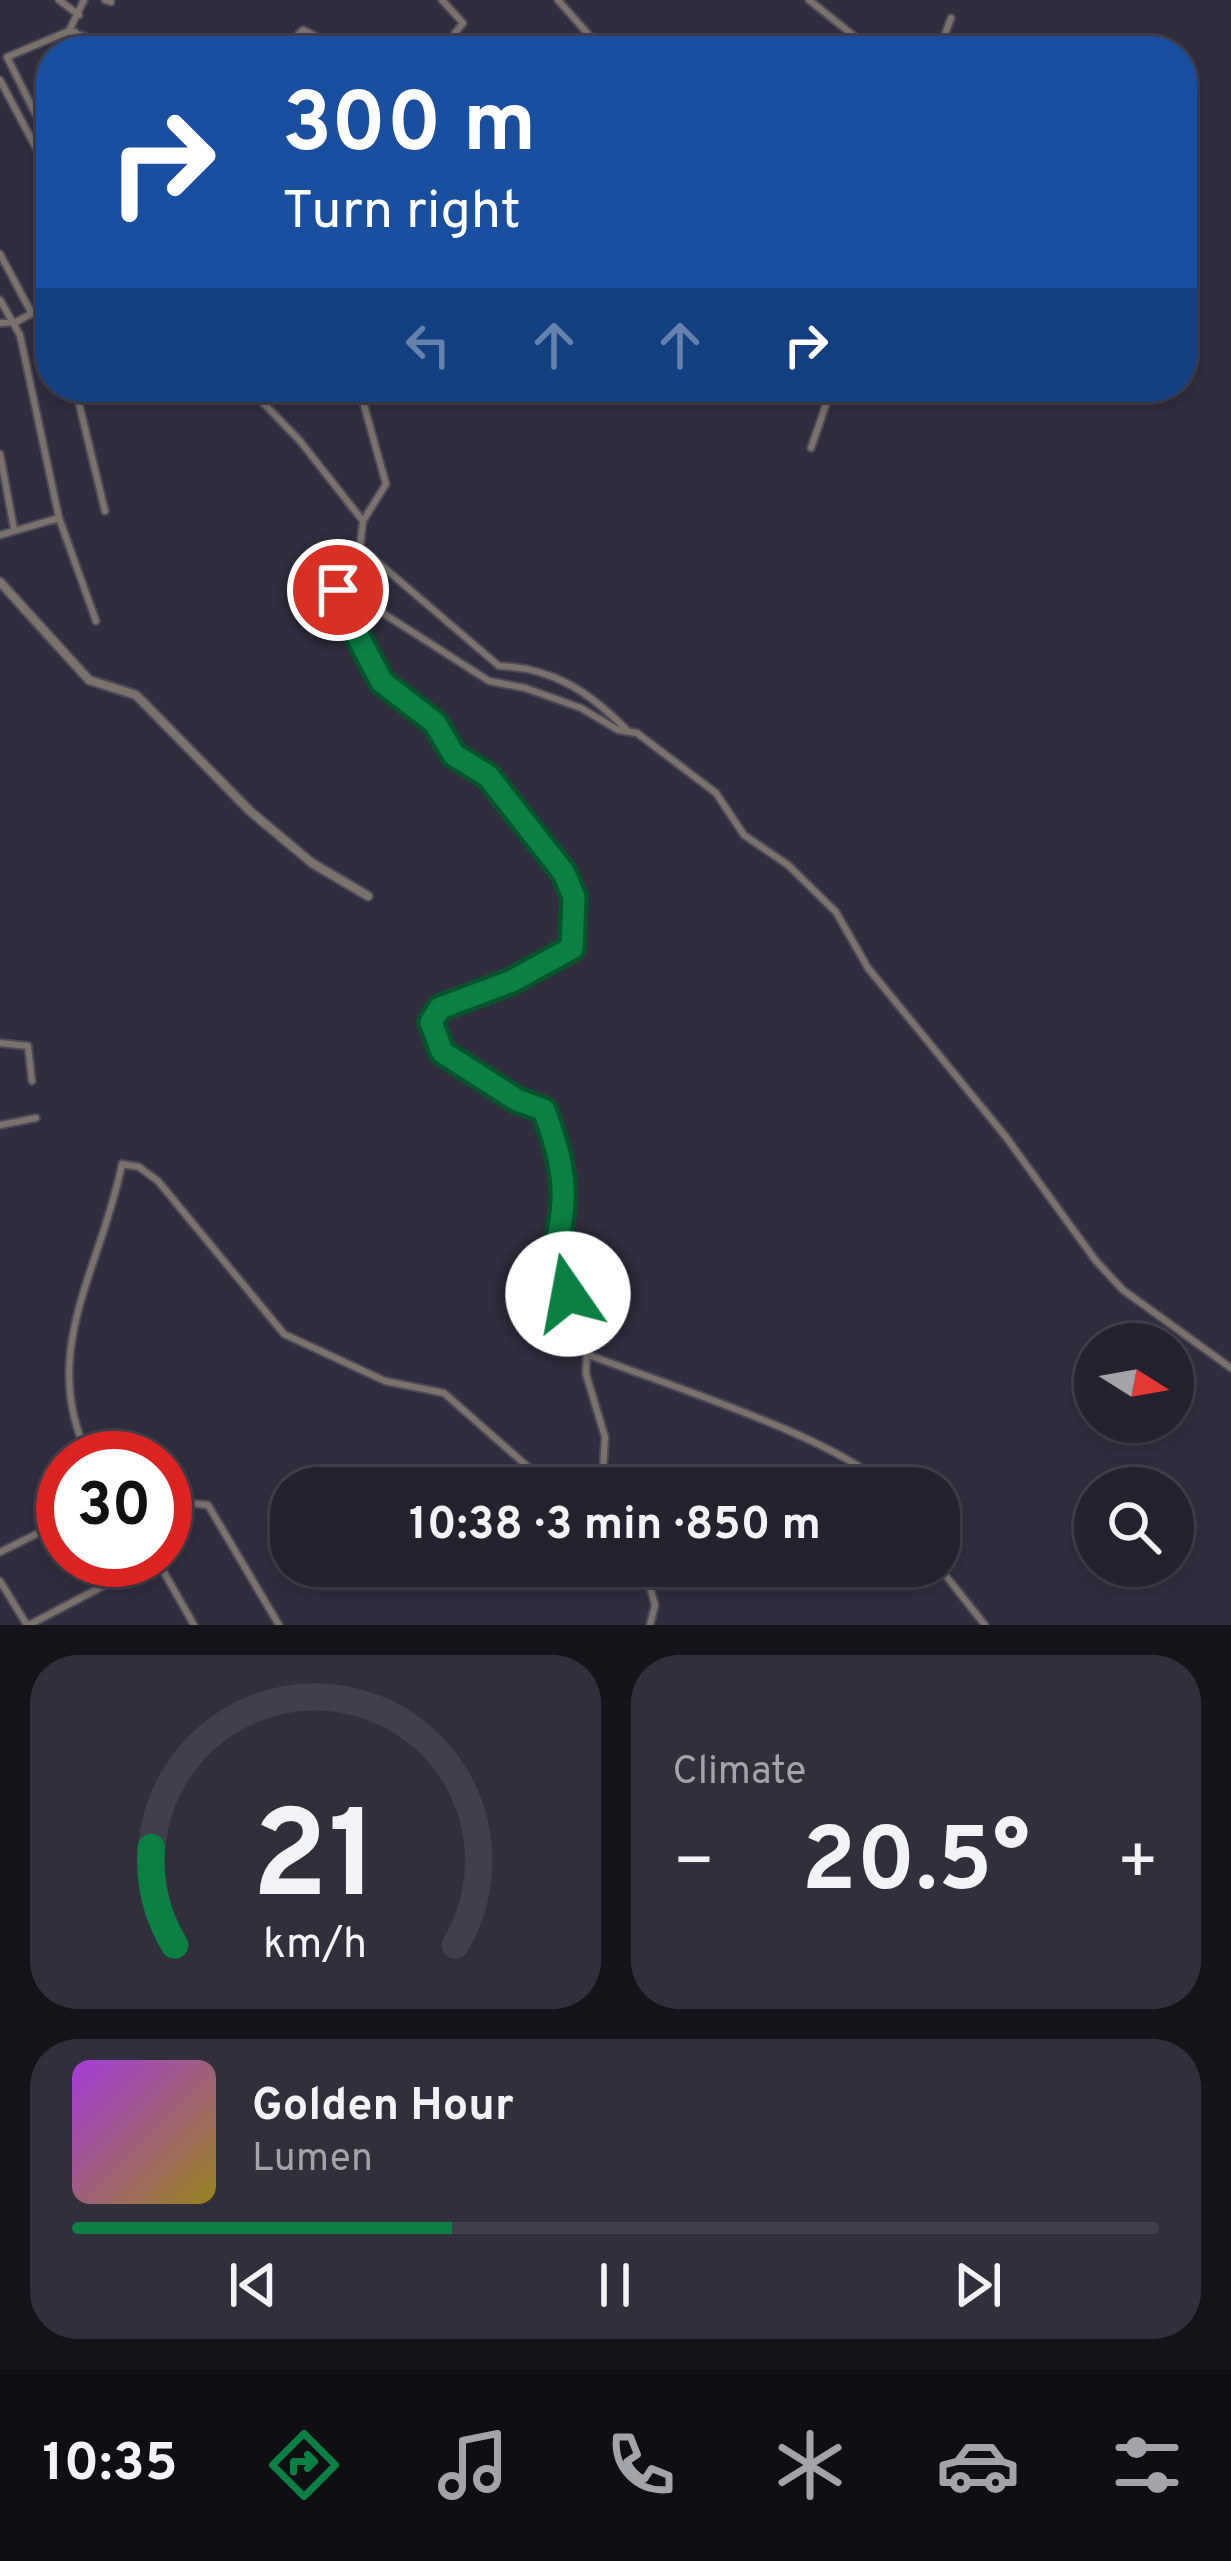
<!DOCTYPE html>
<html lang="en">
<head>
<meta charset="utf-8">
<style>
	:root { --surface:#24222f; --page:#302f3b; --text:#f1f3f6; --muted:#a3a4aa; --line:#413f4b; --accent:#0b8043 }
	body { margin:0; font-family:Overpass,sans-serif; background:var(--page); color:var(--text); height:100vh; display:flex; flex-direction:column; font-size:45px; white-space:nowrap }
	* { box-sizing:border-box; margin:0 }
	p { font-size:39px; color:var(--muted) }
	.icon { flex:none; width:66px; height:66px; fill:none; stroke:currentColor; stroke-width:2; stroke-linecap:round; stroke-linejoin:round }
	.map { position:relative; height:1625px; overflow:hidden }
	.details { display:flex; flex-direction:column; gap:30px; padding:30px; background:#14131a; flex:1 }
	.details>* { flex:none }
	.hud { position:absolute; left:36px; top:36px; width:1161px; height:366px; border-radius:48px; box-shadow:0 6px 18px #0003,0 0 0 3px var(--line); background:#1a4fa0; color:#fff; overflow:hidden }
	.needle { width:78px; rotate:101deg }
	.fabs { position:absolute; left:1074px; top:1323px; display:grid; gap:24px }
	.fabs a { display:grid; place-items:center; width:120px; height:120px; border-radius:50%; background:var(--surface); box-shadow:0 6px 18px #0003,0 0 0 3px var(--line); font-size:60px }
	.speed { position:absolute; left:36px; top:1431px; display:flex; gap:24px; font-size:60px; font-weight:700; text-align:center }
	.speed>* { display:grid; place-content:center; width:156px; height:156px; border-radius:50%; background:var(--surface); box-shadow:0 6px 18px #0003,0 0 0 3px var(--line); line-height:1 }
	.speed .limit { border:18px solid #d22; background:#fff; color:#111 }
	.pin { position:absolute; display:grid; place-items:center; width:102px; height:102px; color:#fff; margin:-51px; border:6px solid #fff; border-radius:50%; box-shadow:0 3px 12px #0007 }
	.me { position:absolute; width:132px; margin:-66px; rotate:348deg; stroke-linejoin:round; filter:drop-shadow(0 0 9px #0008) }
	.turn { display:flex; align-items:center; gap:42px; height:252px; padding:0 48px; font-size:54px }
	.turn .icon { width:156px; height:156px; stroke-width:2.5 }
	.turn b { display:block; font-size:84px; line-height:102px }
	.lanes { display:flex; align-items:center; height:114px; padding:0 48px; background:#0003; justify-content:center; gap:60px; direction:ltr }
	.lanes .off { opacity:.35 }
	.big { font-size:90px; font-weight:700; line-height:1.1 }
	.details .card { flex:1; display:flex; flex-direction:column; justify-content:center; gap:18px; min-width:0; padding:0 42px; border-radius:48px; background:var(--page) }
	.details .dial { align-items:center; gap:0 }
	.dial svg { height:312px; overflow:visible; fill:none; stroke:var(--line); stroke-width:7; stroke-linecap:round; text-anchor:middle }
	.dial text { fill:var(--text); stroke:none }
	.song { display:flex; align-items:center; gap:36px }
	.cover { width:144px; height:144px; border-radius:18px; background:linear-gradient(135deg,hsl(280 70% 55%),hsl(50 70% 35%)) }
	.played { height:12px; border-radius:6px; background:linear-gradient(90deg,var(--accent) 35%,var(--line) 35%) }
	.keys { display:flex; justify-content:space-around; direction:ltr }
	.heat { display:flex; justify-content:space-between; align-items:center; font-size:66px; direction:ltr }
	.details .tiles { flex:1; display:grid; gap:30px; grid-template-columns:1fr 1fr }
	.card:last-child { grid-column:span 2 }
	.trip { position:absolute; left:270px; top:1467px; width:690px; height:120px; border-radius:48px; background:var(--surface); box-shadow:0 6px 18px #0003,0 0 0 3px var(--line); font-weight:700; line-height:120px; text-align:center }
	.tabs { display:flex; height:192px; justify-content:space-around; align-items:center; background:#0e0e13; color:var(--muted) }
	.tabs .icon { width:84px; height:84px }
	.tabs .active { color:var(--accent) }
	.tabs b { font-size:54px; color:var(--text) }
	.map>svg:first-child { display:block }
	.lines { fill:none; stroke-linecap:round; stroke-linejoin:round }
	.minor-casing { stroke:#4c495a; stroke-width:10 }
	.tertiary-casing { stroke:#4c495a; stroke-width:12 }
	.minor { stroke:#7a726b; stroke-width:6 }
	.tertiary { stroke:#7a726b; stroke-width:8 }
	.route-casing { stroke:#07532c; stroke-width:30 }
	.route { stroke:#0b8043; stroke-width:21 }
</style>
</head>
<body>
<div class="map">
<svg width="1231" height="1625" viewBox="0 0 1231 1625">
	<rect width="100%" height="100%" fill="#302d3f"/>
	<g class="lines">
		<defs>
			<path id="minor" d="M59,0L79,15
				M105,0L111,2
				M558,0L603,51
				M809,0L873,51
				M70,29L84,0
				M75,32L83,51
				M282,51L303,30L345,51
				M441,51L463,23L442,0
				M939,51L951,18
				M0,80L51,176
				M51,145L7,57L69,31L124,51
				M0,254L31,312
				M0,300L20,335L59,518L96,621
				M0,323L16,322L51,303
				M75,387L105,511
				M248,387L300,441L363,521
				M359,387L386,484L363,521L360,547L499,666C553,668 588,691 626,729
				M811,448L832,387
				M0,454L14,529
				M0,535L59,518
				M0,1043L28,1046L32,1081
				M0,1125L36,1118
				M589,1355C648,1378 855,1444 883,1488
				M89,1458C37,1352 101,1270 122,1164L139,1167L158,1181L284,1334L385,1381L444,1393L552,1488
				M602,1488L605,1437L586,1374L587,1336L553,1255L563,1200L558,1149L544,1110C517,1100 417,1051 432,1016C437,1006 454,1003 464,999C502,985 535,965 572,948L575,897L564,873L488,777L454,755L435,723L382,682L337,597L342,587L489,681L525,688L581,708L618,730L637,733L716,793L744,835L788,865L836,912L868,968L1006,1137L1096,1261L1123,1290L1231,1368
				M165,1501L208,1505L279,1625
				M0,1552L63,1521
				M157,1560L194,1625
				M644,1566L655,1605L650,1625
				M938,1566L985,1625
				M0,1581L27,1625
				M29,1625L111,1582"/>
			<path id="tertiary" d="M0,582L89,680L136,695L251,812L312,863L368,896"/>
		</defs>
		<use href="#minor" class="minor-casing"/>
		<use href="#tertiary" class="tertiary-casing"/>
		<use href="#minor" class="minor"/>
		<use href="#tertiary" class="tertiary"/>
	</g>
	<g class="lines">
		<defs>
			<path id="route" d="M338,590L337,597L382,682L435,723L454,755L488,776L564,873L574,897L572,948L512,981L440,1008L431,1022L442,1052L517,1100L544,1110C555,1140 565,1171 563,1203C559,1250 550,1246 568,1294"/>
		</defs>
		<use href="#route" class="route-casing"/>
		<use href="#route" class="route"/>
	</g>
</svg>
<div class="fabs">
<a><svg class="needle" viewBox="-14 -14 28 28"><path d="M0-13l5 13h-10z" fill="#e53935"/><path d="M0 13l5-13h-10z" fill="#a3a4aa"/></svg></a>
<a><svg class="icon" aria-label="search" viewBox="0 0 24 24"><circle cx="10" cy="10" r="6"/><path d="M15 15l6 6"/></svg></a>
</div>
<div class="speed"><div class="limit">30</div></div>
<div class="pin" style="left:338px;top:590px;background:#d93025"><svg class="icon" aria-label="arrive" viewBox="0 0 24 24"><path d="M6 21V4h12l-3 4 3 4H6"/></svg></div>
<svg class="me" style="left:568px;top:1294px" viewBox="-20 -20 40 40"><circle r="19" fill="#fff"/><path d="M0-13L10 11 0 6-10 11z" fill="#0b8043"/></svg>
<div class="trip">10:38 · 3 min · 850 m</div>
<div class="hud">
<div class="turn"><svg class="icon" aria-label="right" viewBox="0 0 24 24"><path d="M7 20v-9h11M14 6l5 5-5 5"/></svg><div><b>300 m</b>Turn right</div></div>
<div class="lanes"><svg class="icon off" aria-label="left" viewBox="0 0 24 24"><path d="M17 20v-9H6M10 6l-5 5 5 5"/></svg><svg class="icon off" aria-label="ahead" viewBox="0 0 24 24"><path d="M12 20V5M6 11l6-6 6 6"/></svg><svg class="icon off" aria-label="ahead" viewBox="0 0 24 24"><path d="M12 20V5M6 11l6-6 6 6"/></svg><svg class="icon" aria-label="right" viewBox="0 0 24 24"><path d="M7 20v-9h11M14 6l5 5-5 5"/></svg></div>
</div>
</div>
<section class="details">
<div class="tiles">
<div class="card dial"><svg viewBox="0 0 100 80">
<path d="M14 69A42 42 0 1 1 86 69"/>
<path d="M14 69A42 42 0 0 1 8 44" stroke="#0b8043"/>
<text x="50" y="56" font-size="32" font-weight="700">21</text>
<text x="50" y="72" font-size="11">km/h</text>
</svg></div>
<div class="card"><p>Climate</p>
<div class="heat"><a>−</a><b class="big">20.5°</b><a>+</a></div>
</div>
<div class="card">
<div class="song"><i class="cover"></i><div><b>Golden Hour</b><p>Lumen</p></div></div>
<div class="played"></div>
<div class="keys"><svg class="icon" aria-label="previous" viewBox="0 0 24 24"><path d="M18 5L8 12l10 7zM5 5v14"/></svg><svg class="icon" aria-label="pause" viewBox="0 0 24 24"><path d="M8 5v14M16 5v14"/></svg><svg class="icon" aria-label="next" viewBox="0 0 24 24"><path d="M6 5l10 7-10 7zM19 5v14"/></svg></div>
</div>
</div>
</section>
<nav class="tabs">
<b>10:35</b>
<svg class="icon active" aria-label="directions" viewBox="0 0 24 24"><path d="M12 3l9 9-9 9-9-9zM9 14v-3h6M13 9l2 2-2 2"/></svg>
<svg class="icon" aria-label="music" viewBox="0 0 24 24"><path d="M9 18V5l10-2v13"/><circle cx="6" cy="18" r="3"/><circle cx="16" cy="16" r="3"/></svg>
<svg class="icon" aria-label="phone" viewBox="0 0 24 24"><path d="M5 4h4l2 5-3 2q2 4 5 5l2-3 5 2v4C11 20 4 13 5 4z"/></svg>
<svg class="icon" aria-label="climate" viewBox="0 0 24 24"><path d="M12 3v18M4 7l16 10M4 17L20 7"/></svg>
<svg class="icon" aria-label="car" viewBox="0 0 24 24"><path d="M5 17H2v-5l4-1 3-4h7l3 4 3 1v5h-3M9 17h6M6 11h13"/><circle cx="7" cy="17" r="2"/><circle cx="17" cy="17" r="2"/></svg>
<svg class="icon" aria-label="filters" viewBox="0 0 24 24"><path d="M4 7h16M4 17h16"/><circle cx="9" cy="7" r="2"/><circle cx="15" cy="17" r="2"/></svg>
</nav>
</body>
</html>
